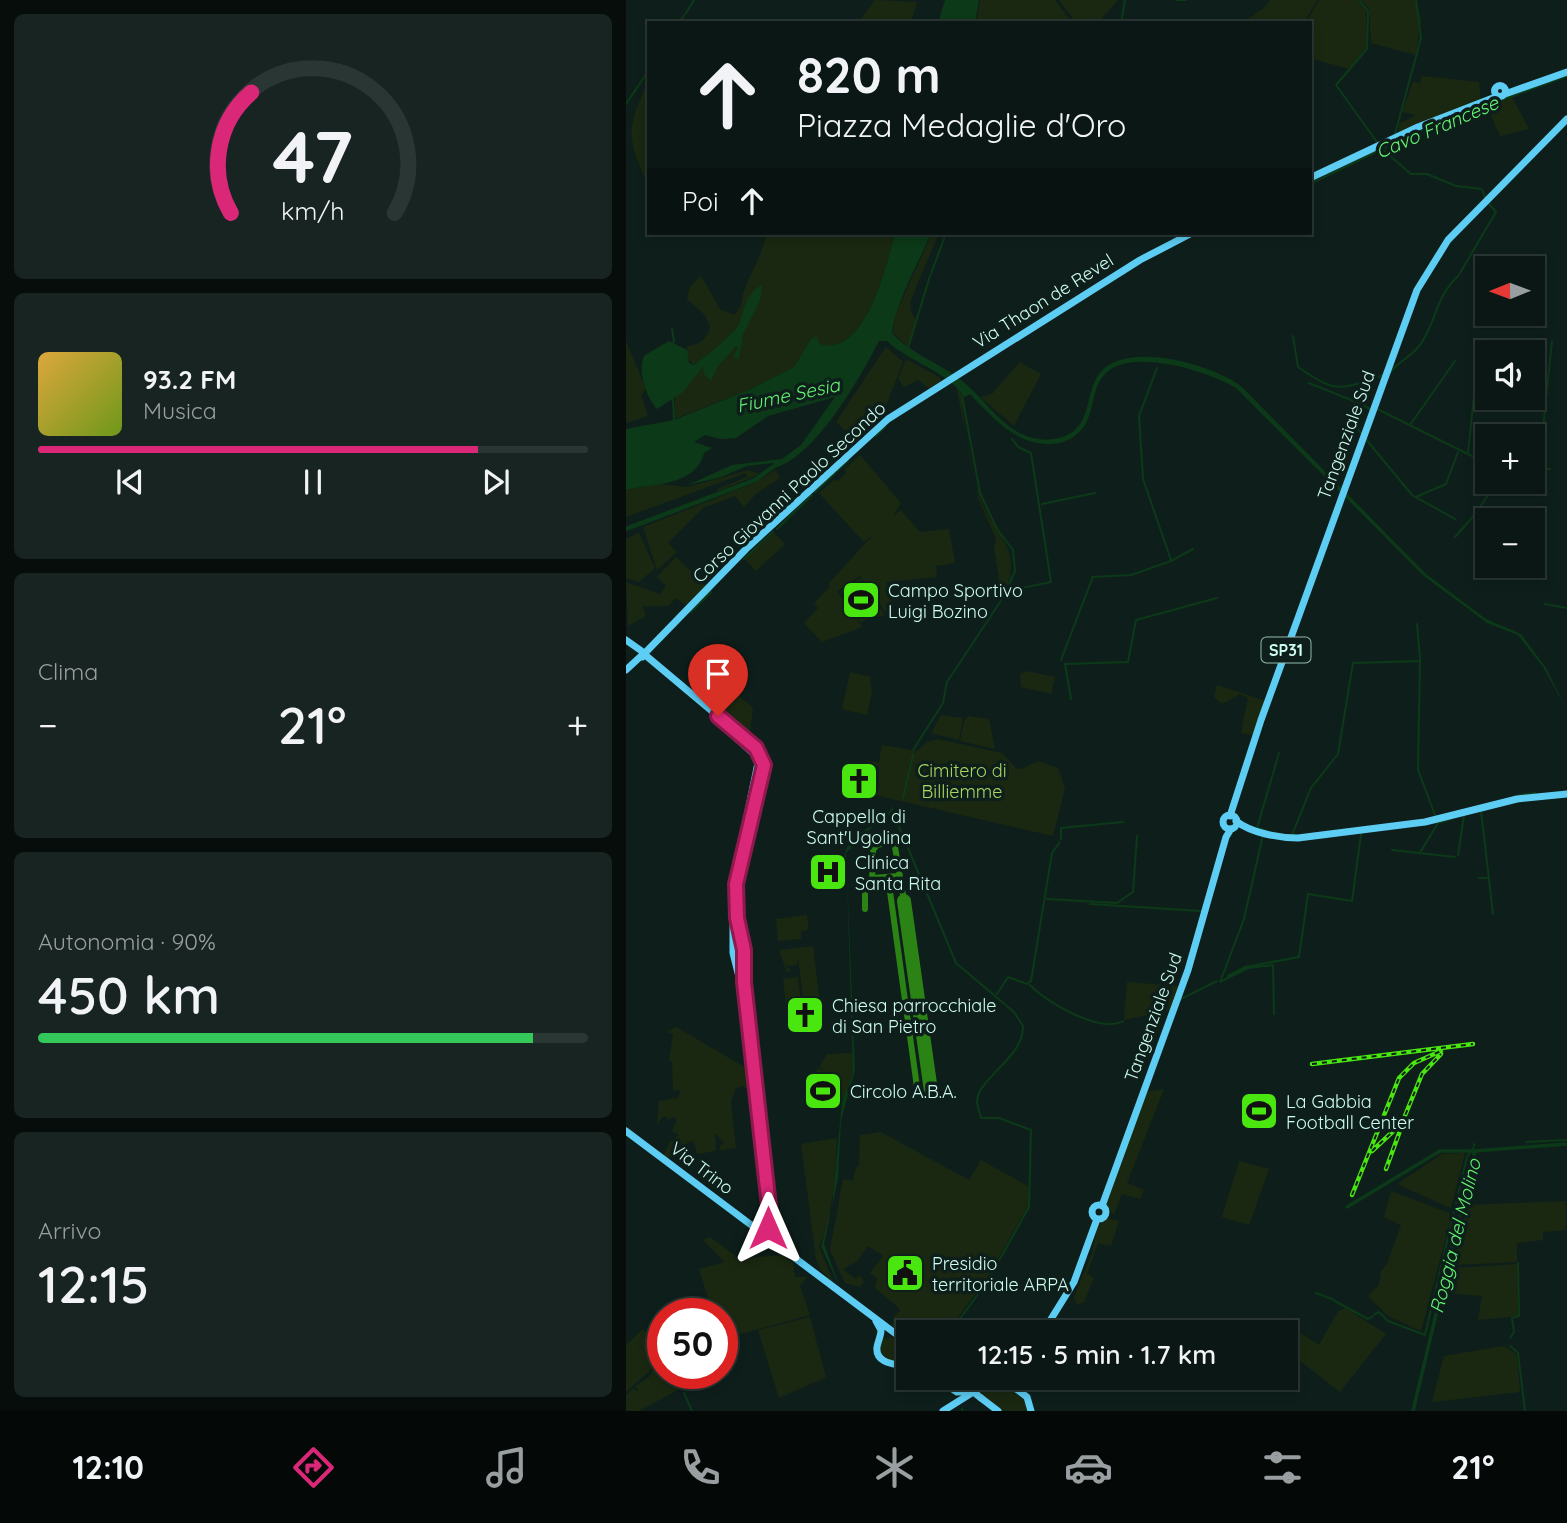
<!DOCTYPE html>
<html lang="it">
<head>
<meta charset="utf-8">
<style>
	:root { --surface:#0a1714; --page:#182422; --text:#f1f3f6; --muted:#999fa0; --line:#2a3634; --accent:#db2777 }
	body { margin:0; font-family:Quicksand,sans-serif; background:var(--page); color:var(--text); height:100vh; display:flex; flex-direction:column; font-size:26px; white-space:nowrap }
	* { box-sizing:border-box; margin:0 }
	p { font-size:23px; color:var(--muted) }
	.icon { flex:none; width:38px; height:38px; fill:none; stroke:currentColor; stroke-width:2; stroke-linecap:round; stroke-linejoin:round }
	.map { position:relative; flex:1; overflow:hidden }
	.side { display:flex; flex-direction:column; gap:14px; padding:14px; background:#060d0b; width:626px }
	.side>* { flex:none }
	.hud { position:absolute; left:21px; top:21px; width:665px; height:214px; border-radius:0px; box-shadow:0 4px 10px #0003,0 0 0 2px var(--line); background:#0a1714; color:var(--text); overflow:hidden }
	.needle { width:46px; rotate:269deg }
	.controls { position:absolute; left:849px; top:256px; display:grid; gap:14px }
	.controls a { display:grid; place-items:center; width:70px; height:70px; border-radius:0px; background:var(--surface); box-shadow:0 4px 10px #0003,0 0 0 2px var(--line); font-size:35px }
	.speed { position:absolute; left:21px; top:1298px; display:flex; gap:14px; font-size:35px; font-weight:700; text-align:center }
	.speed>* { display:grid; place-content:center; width:91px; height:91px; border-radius:50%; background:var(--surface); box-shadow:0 4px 10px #0003,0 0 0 2px var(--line); line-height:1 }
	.speed .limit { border:10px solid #d22; background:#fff; color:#111 }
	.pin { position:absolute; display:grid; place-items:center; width:60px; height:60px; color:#fff; margin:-72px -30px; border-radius:50% 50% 50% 0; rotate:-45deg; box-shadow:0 0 7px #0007 }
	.pin .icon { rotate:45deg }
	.me { position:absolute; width:77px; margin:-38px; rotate:0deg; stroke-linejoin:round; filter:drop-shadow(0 0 5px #0008) }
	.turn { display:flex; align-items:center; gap:24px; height:147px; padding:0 35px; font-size:32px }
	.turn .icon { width:91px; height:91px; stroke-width:2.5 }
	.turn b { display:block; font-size:49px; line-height:60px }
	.then { display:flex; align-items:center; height:66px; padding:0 35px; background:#0003; gap:14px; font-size:26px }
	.big { font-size:52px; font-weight:600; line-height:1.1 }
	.side .widget { flex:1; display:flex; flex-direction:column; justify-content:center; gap:10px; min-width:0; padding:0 24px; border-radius:10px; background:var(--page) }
	.side .dial { align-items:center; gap:0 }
	.dial svg { height:182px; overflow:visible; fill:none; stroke:var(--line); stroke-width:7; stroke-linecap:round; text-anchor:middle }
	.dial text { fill:var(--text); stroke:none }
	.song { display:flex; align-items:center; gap:21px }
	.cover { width:84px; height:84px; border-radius:10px; background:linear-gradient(135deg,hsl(40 70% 55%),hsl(80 70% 35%)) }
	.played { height:7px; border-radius:4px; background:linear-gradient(90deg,var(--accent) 80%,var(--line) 80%) }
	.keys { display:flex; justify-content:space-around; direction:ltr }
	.heat { display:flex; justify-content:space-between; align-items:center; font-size:38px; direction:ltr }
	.charge { height:10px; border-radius:5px; background:linear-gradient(90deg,#34c759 90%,var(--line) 0) }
	.trip { position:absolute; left:270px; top:1320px; width:402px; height:70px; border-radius:0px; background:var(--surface); box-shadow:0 4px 10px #0003,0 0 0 2px var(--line); font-weight:600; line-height:70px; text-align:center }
	.dock { display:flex; height:112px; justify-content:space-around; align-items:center; background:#040908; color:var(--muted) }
	.dock .icon { width:49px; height:49px }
	.dock .active { color:var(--accent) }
	.dock b { font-size:32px; color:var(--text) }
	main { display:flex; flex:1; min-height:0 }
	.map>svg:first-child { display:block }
	.green { fill:#1a2811 }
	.water { fill:#0c3918 }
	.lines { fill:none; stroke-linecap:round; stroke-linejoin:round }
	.stream { stroke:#0c3918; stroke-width:2 }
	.canal { stroke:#0c3918; stroke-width:3.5 }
	.river { stroke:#0c3918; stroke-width:4.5 }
	.taxiway { stroke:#2c8315; stroke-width:6 }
	.runway { stroke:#2c8315; stroke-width:14 }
	.major { stroke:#5dcdf4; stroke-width:7 }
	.rail-casing { stroke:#49e70f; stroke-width:4.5 }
	.rail { stroke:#0e1f1b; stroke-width:2; stroke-dasharray:5; stroke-linecap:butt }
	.major-bridge { stroke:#5dcdf4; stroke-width:7 }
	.route-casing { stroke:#8e194d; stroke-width:18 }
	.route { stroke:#db2777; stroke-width:12 }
	.labels { text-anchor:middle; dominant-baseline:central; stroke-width:7; stroke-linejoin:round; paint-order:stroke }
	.shield { fill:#0e1f1b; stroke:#94bab0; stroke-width:2 }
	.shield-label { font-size:16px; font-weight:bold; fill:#cefcf0 }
	.street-label { font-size:18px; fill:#cefcf0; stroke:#0e1f1b }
	.poi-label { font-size:18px; fill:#cefcf0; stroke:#0e1f1b; text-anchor:start }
	.park-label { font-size:18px; fill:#a9d660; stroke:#0e1f1b }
	.water-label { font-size:19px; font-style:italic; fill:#63f571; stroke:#0e1f1b }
</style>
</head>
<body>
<main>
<section class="side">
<div class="widget dial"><svg viewBox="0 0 100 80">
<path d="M14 69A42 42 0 1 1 86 69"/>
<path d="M14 69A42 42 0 0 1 23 16" stroke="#db2777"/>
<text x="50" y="56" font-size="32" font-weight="700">47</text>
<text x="50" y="72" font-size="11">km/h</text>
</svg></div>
<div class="widget">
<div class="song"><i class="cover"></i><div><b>93.2 FM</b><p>Musica</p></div></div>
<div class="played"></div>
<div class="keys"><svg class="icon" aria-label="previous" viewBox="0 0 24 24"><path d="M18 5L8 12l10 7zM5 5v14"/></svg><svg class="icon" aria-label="pause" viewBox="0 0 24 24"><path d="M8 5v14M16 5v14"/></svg><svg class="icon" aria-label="next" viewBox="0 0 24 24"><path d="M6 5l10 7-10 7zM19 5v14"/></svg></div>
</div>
<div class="widget"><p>Clima</p>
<div class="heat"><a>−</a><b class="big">21°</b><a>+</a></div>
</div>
<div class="widget"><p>Autonomia · 90%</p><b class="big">450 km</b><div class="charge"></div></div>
<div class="widget"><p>Arrivo</p><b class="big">12:15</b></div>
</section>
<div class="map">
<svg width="941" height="1411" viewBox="0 0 941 1411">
	<rect width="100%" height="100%" fill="#0e1f1b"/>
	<path class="green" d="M249,0L291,2L285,23H232Z
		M354,0H429L446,23H350Z
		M433,0H492L472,23H450Z
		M644,0H691L678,23H615L637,9Z
		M693,0H731L740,10L741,47L723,69L684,58V23H680Z
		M735,0H790L795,20L790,55L745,43L743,9Z
		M796,76L853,82L855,101L773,132V124L790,115L776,112L787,82L794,83Z
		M23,79V187C0,136 0,130 23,79Z
		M886,97L903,129L874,136L861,107Z
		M141,233H269C261,263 240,358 194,344L190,337L184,340L168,367L125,389L48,419L49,397L78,366L91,368L110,346L113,348L107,358L113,359L117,335L134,301L129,291C119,301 120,309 114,322C108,333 79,358 68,365L60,357L61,346C74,345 80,339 84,328L79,315L61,299L64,286L75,276L94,309L108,315C118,306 115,296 120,285C129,265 136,254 141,233Z
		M306,233H313L284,302L285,312L291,322L285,343L281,346L267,333L269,315Z
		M0,341L20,389L15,395L22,416L0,423Z
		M260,347L277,362L254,421L231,441L210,422Z
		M280,359L313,377L316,380L303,389L292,380L278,387L272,378Z
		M394,362L415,374L388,426L354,397L366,394Z
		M330,385L335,391C338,424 344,472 356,502C370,536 397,550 379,591L368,593L373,578L368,548L370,539L353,500Z
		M234,455L275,503L267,516L275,510L294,532L323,529L329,563L310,566L311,577L260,582L269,615L263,617L234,576L211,591L236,627L196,642L178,623L192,608L188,603L204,587L203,583L248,534L238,542L193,493L208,480L212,481L220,473L219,469Z
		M122,470L134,474L93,491L91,489L121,477L120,473L0,517V490L33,484L62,487Z
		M150,470L154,478L131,493L118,507L109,496L77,508L42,543L51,552L31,570L17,527L126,484Z
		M13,533L29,568L13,582L0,578V539Z
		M148,533L159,544L130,571L119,559Z
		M50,557L80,585L61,605L49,598L43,606H16L20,616L2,626L0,582L34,594L40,586L31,577Z
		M234,578L259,615L252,617L249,613L235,623L214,592Z
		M400,671L429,677L425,694L395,687L394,674Z
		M224,672L244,677L246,692L241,715L216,709Z
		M96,681L127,708L123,741L84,708L90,707L86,701L88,698L102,707L110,698Z
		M591,685L640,701L627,735L615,733L622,698L614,694L596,704L588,697Z
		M315,715L337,718L333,740L305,733Z
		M342,716L363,719L369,749L334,741L338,721Z
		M312,739L376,753L390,768L396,769L412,761L432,768L439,788L427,836L249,795V787H253V767L242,768L239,764L242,761L253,762L256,745L291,751L301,742Z
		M181,915L183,930L175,931V939L152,941L150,919Z
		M187,946L194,1004L178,1006L172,957L171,965L159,966L166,970L161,972L153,950Z
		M172,977L176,1011L161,1012L157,979Z
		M501,982L553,986L546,1010L498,1020Z
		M50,1027L122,1069L124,1090L116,1086L110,1088L105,1102L110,1148L94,1150V1146L98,1143L89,1133L90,1151L71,1154L68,1141L61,1142L63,1155L41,1158L37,1156L44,1142L53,1135L46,1131L51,1120L47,1116L44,1120L38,1116L31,1124L33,1101L52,1098L55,1090L47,1091L46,1061H43L47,1034L41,1032Z
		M227,1053V1073L218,1099L186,1078L192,1068L203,1073L193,1067L201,1054Z
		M538,1089L501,1183L518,1190L514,1199L496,1194L488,1215L480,1206L520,1092Z
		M255,1132L343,1180L355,1160L402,1186L403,1204L359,1281L321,1332L308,1328L305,1332H282V1337L266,1326L268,1316L274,1311L272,1307L249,1288L251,1278L244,1273L257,1256L242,1246L231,1261L217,1269L229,1279L234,1275L238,1282L234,1287L219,1283L204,1250L217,1179L227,1181L230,1167L233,1166L234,1135Z
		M211,1138L208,1187L202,1225L193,1246L208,1284L195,1270L190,1259L175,1144Z
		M839,1153L825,1208L771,1184L816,1154Z
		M613,1161L643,1169L623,1225L596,1217Z
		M765,1191L823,1213L825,1219L795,1331L762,1316L742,1296L753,1285L755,1271L761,1264L775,1225L758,1217Z
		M940,1201V1230L917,1232V1240L891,1243V1262L827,1265L841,1205Z
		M481,1218L493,1221L485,1246L472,1243L461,1274L468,1278L458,1302L451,1305L448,1297L466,1253L472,1224Z
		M84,1237L110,1256L109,1259L156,1255L167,1262L169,1277H181L174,1286L184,1315L99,1338L96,1314H87L73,1269L99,1262L77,1240Z
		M891,1264L892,1316L852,1320L856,1296L820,1293L825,1270L828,1268Z
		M720,1308L760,1334L714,1392L660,1350V1333L665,1327L693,1345L712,1311Z
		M184,1317L200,1377L153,1398L132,1330Z
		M36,1323L37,1374H59L65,1383L13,1411H0V1395L7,1389L13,1391L9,1386L23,1377L29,1366L0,1392V1345L17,1329L23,1335Z
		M262,1337L272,1339L282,1346V1365L263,1361L253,1352L256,1340Z
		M878,1346L891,1355L894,1392L806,1402L818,1356Z
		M374,1382L401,1399L403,1411H377L352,1393Z"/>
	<path class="water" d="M319,0H353L349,23H312Z
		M269,233H305C293,262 269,304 266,333C287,356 318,364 341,385C358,400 375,425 396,434C410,441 429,442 443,434C465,423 460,391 473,374C498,339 588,364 616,387L800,574L860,619L895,634L920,668L940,708L917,667L892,635L861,623L798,576L610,388C583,371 502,346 478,375C466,388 468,410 459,425C453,434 444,441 433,443C394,450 368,419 344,394L338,397C323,372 283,362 261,341H253C234,378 187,462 144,469L148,463L121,466L95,477L62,485L106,465L156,459L175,445L209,397L142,416L110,438L95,439L79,435L68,442L86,448L78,453C70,486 29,483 0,490V429L48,420L125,389L168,367L184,340L190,336L194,344C240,358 261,263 269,233Z
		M136,285L134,301L117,335L113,359L107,358L112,348L110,346L91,368L85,381L78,374L77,367L57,392L31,409C21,399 10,367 19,355L43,341L61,350L63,363L68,365C77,359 111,331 114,322C118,309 121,292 136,285Z
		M267,806V812L250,823L220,853L229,1070L215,1120L212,1178L198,1244L214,1288L195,1246L206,1207L216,1102L227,1073L221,876C208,827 253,834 267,806Z"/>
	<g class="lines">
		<path class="stream" d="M550,0H560
			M733,0L742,11L741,49L710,85L751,142
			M60,13L68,0
			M53,23L58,15
			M495,23L499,0
			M0,104L23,70
			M769,134L795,38L790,0
			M757,150L785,174H801L830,186L856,189L859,197
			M684,184L795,130L941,76
			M596,233H597
			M834,273L870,212L863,204
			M305,274L320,233
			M46,329L48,342
			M667,336L672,367C711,394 714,390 757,375
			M282,348L304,276
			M765,372C773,360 788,356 796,342C812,316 809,298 833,275
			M683,383L730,402L724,418L735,433
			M47,399L48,420
			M731,402L744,409
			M749,408L850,458
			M784,425L829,361
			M250,436L259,427
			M739,438L786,495L829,519
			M842,453L849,385L861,374
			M906,468L924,469
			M913,468L926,341
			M211,471L222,461
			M517,478L513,416L531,368
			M517,479L545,560
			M189,492L209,473
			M790,497L820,484L832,452
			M416,504L469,493
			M151,529L186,495
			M829,537L851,512L871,481
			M118,559L147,532
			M466,577L505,575L545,561L567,549
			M381,591L425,582L405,453L392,447L386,439
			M919,604L941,608
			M65,612L85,592
			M791,624L794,658L792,770L809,815
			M435,660L466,579
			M445,699L439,664L502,662L510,620L591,598
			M287,750L317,703L321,682L378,596L389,571L387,550L371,529L354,493L336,396
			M893,795L909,793
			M277,798L287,755
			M855,811L867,914
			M267,812L330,963L388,1012L397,1026C398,1058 351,1078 351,1102C351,1106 354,1112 355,1118H373L405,1130L403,1207L361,1282L324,1332
			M631,828L653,753
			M632,828L644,832
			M637,835L618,919L594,982L622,968L647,965L648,1014
			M666,835L685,788L712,754L727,663L794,661
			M435,839V828L497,822
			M766,850L829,857
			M795,851L812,823L825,819
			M832,855L838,815
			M853,878H861
			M421,899L491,903L507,892L511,836
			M464,904L575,911
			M602,976L619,967L673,957L682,894L726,901L735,834
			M404,985C420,1002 474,1034 497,1021
			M371,994L382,977L401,984L405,981L426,853L434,842
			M555,999L591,981
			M900,1142L941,1140
			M848,1146V1144
			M690,1293L706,1299
			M707,1300L742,1319L747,1316
			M749,1314L753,1312L762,1321L799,1335L841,1157L847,1148
			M884,1338L888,1332L886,1318L893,1316L892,1263
			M884,1346L892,1353L899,1411
			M300,1377L319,1389
			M58,1393L66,1411
			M336,1409L337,1411"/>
		<path class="canal" d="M721,1207L814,1151H849
			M787,1411L849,1151L941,1144"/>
		<path class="river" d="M0,529L129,480L147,467"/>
		<path class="taxiway" d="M262,877L291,1087L295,1092L305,1091
			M246,878L273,876
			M239,909V886L246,881L247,850L251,845L268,841L278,901"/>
		<path class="runway" d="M278,901L305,1091"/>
		<path class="major" d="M868.5 91a5.5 5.5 0 1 1 11 0a5.5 5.5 0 1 1-11 0Z
			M879,94L941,72
			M684,178L792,127L872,96
			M569,233H575
			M0,640L17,652L16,657
			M18,654L120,549L262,419L514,260L566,233
			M18,654L130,748L136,758L137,768L109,893L118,950V980L126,1048
			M0,670L14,657
			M91,721L129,755L132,763L116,840
			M597 822a7 7 0 1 1 14 0a7 7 0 1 1-14 0Z
			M604,816L635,720L791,290L822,240L941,119
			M610,821C625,833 653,838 672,838L799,822L891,799L941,794
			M107,917V953L115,985
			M123,1051L142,1229
			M0,1131L282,1343
			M466 1212a7 7 0 1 1 14 0a7 7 0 1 1-14 0Z
			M476,1206L562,970L600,837L605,829
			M250,1321L255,1330C255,1336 252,1341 251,1347C249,1364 270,1364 282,1367
			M417,1332L448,1282L471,1219
			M309,1377L331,1392L345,1391
			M327,1377L341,1387
			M353,1388C382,1381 375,1377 401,1397L405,1411
			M355,1398L372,1411
			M317,1411L352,1389"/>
		<defs>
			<path id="rail" d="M686,1064L847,1044
				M746,1151L776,1123L796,1074L815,1054
				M760,1169L775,1128
				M726,1195L773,1078L788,1063L815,1051"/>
		</defs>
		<use href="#rail" class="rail-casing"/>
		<use href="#rail" class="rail"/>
		<path class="major-bridge" d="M341,1387L355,1398"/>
	</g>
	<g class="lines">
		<defs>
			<path id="route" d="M92,716L130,748L138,765L110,884L111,918L118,950V982L143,1206L142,1228"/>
		</defs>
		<use href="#route" class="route-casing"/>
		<use href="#route" class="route"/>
	</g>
	<defs>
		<symbol id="stadium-square" viewBox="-11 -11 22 22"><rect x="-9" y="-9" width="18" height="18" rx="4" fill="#49e70f" stroke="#0e1f1b"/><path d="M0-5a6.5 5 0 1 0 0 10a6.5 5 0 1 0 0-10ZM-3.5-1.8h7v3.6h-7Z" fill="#111"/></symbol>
		<symbol id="church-square" viewBox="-11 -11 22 22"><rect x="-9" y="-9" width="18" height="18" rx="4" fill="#49e70f" stroke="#0e1f1b"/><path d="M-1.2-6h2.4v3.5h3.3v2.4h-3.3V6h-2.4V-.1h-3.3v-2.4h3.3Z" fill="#111"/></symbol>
		<symbol id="hospital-square" viewBox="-11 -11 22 22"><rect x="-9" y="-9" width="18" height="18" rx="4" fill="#49e70f" stroke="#0e1f1b"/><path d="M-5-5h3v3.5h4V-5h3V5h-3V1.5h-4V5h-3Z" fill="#111"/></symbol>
		<symbol id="civic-square" viewBox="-11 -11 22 22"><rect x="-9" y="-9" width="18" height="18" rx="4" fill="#49e70f" stroke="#0e1f1b"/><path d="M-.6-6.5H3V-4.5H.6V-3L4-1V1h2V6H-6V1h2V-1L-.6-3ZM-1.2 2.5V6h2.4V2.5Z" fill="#111"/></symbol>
	</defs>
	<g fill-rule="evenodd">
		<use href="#stadium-square" x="213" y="578" width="44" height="44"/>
		<use href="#church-square" x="211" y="759" width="44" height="44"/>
		<use href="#hospital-square" x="180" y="850" width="44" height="44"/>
		<use href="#church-square" x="157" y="993" width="44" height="44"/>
		<use href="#stadium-square" x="175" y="1069" width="44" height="44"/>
		<use href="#stadium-square" x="611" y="1089" width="44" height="44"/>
		<use href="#civic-square" x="257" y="1251" width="44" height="44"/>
	</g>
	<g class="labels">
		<rect class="shield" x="635.5" y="637.5" width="49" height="25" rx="5"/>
		<g class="shield-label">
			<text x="660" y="650">SP31</text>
		</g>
		<g class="street-label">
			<text transform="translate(417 301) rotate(-32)">Via Thaon de Revel</text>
			<text transform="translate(720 435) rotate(-70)">Tangenziale Sud</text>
			<text transform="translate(163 492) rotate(-43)">Corso Giovanni Paolo Secondo</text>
			<text transform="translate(527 1017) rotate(-70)">Tangenziale Sud</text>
			<text transform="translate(76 1168) rotate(37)">Via Trino</text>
		</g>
		<g class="poi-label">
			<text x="262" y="590">Campo Sportivo<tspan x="262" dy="21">Luigi Bozino</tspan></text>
			<text x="233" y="816" text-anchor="middle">Cappella di<tspan x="233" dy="21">Sant'Ugolina</tspan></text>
			<text x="229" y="862">Clinica<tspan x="229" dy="21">Santa Rita</tspan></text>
			<text x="206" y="1005">Chiesa parrocchiale<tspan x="206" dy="21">di San Pietro</tspan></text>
			<text x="224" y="1091">Circolo A.B.A.</text>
			<text x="660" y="1101">La Gabbia<tspan x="660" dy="21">Football Center</tspan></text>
			<text x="306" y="1263">Presidio<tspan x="306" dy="21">territoriale ARPA</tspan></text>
		</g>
		<g class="park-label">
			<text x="336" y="770">Cimitero di<tspan x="336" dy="21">Billiemme</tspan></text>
		</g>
		<g class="water-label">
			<text transform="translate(811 127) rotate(-23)">Cavo Francese</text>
			<text transform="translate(162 395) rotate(-12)">Fiume Sesia</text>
			<text transform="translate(829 1236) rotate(-76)">Roggia del Molino</text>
		</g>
	</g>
</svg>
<div class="controls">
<a><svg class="needle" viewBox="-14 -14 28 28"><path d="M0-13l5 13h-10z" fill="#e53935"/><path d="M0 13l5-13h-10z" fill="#999fa0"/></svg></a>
<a><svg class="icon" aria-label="sound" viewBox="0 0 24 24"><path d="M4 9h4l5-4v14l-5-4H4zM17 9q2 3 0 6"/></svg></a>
<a>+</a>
<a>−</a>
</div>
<div class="speed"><div class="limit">50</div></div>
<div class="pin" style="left:92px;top:716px;background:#d93025"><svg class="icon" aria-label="arrive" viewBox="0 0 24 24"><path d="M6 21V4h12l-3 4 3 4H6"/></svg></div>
<svg class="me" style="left:142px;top:1228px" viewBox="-20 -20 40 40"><path d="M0-17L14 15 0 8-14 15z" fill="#db2777" stroke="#fff" stroke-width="4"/></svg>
<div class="trip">12:15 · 5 min · 1.7 km</div>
<div class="hud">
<div class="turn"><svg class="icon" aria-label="ahead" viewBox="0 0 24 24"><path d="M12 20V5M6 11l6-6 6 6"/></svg><div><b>820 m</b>Piazza Medaglie d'Oro</div></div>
<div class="then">Poi<svg class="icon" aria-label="ahead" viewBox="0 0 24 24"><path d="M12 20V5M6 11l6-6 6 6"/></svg></div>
</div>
</div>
</main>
<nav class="dock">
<b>12:10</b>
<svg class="icon active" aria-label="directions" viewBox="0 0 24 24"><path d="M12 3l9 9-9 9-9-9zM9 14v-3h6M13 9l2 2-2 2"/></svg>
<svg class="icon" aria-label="music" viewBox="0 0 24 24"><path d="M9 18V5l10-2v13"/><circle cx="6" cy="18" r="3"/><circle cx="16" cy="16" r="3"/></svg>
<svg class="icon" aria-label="phone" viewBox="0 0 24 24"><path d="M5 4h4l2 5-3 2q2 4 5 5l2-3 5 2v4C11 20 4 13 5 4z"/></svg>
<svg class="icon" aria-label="climate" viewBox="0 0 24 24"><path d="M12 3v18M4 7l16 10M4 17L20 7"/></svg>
<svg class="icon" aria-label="car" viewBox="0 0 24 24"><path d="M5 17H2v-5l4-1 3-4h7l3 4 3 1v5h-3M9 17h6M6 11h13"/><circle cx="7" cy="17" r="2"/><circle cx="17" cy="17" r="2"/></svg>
<svg class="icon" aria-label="filters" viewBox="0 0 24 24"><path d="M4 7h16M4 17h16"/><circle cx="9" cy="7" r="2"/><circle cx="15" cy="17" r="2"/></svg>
<b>21°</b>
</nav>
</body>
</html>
